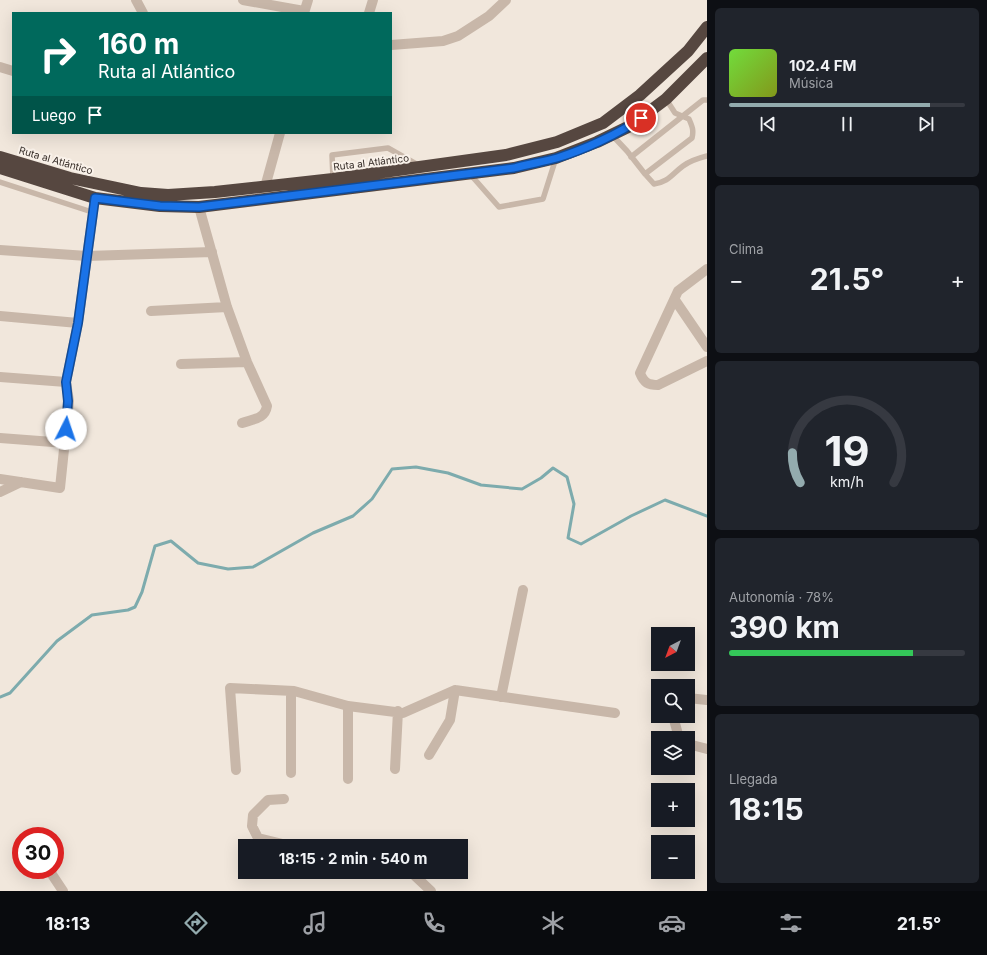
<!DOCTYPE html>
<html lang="es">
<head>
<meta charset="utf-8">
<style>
	:root { --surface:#171b24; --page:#20242c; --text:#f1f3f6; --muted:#9ea1a6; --line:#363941; --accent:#93abae }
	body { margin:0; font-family:Inter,sans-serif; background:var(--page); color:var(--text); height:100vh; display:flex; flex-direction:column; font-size:15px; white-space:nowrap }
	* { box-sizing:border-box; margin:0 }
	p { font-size:13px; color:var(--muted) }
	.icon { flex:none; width:22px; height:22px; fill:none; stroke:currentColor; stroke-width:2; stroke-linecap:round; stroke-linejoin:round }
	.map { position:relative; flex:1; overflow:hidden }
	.sheet { display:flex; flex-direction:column; gap:8px; padding:8px; background:#0d0f14; width:280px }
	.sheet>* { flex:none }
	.banner { position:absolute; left:12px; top:12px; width:380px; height:122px; border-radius:0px; box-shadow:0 4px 16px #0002; background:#00695c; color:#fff; overflow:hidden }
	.needle { width:26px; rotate:221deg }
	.buttons { position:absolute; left:651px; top:627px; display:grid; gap:8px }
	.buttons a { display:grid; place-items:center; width:44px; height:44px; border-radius:0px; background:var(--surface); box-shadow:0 4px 16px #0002; font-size:20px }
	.speed { position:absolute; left:12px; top:827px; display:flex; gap:8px; font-size:20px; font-weight:700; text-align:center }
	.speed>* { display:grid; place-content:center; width:52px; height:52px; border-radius:50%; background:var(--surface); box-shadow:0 4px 16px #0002; line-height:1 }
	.speed .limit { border:6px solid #d22; background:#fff; color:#111 }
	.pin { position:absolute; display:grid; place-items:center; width:34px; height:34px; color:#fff; margin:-17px; border:2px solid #fff; border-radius:50%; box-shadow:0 1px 4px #0007 }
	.me { position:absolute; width:44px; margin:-22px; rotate:4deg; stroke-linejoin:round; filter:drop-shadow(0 0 3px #0008) }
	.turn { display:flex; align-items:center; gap:14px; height:84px; padding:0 20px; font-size:18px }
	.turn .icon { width:52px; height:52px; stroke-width:2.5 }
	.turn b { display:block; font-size:28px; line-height:34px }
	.then { display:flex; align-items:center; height:38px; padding:0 20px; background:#0003; gap:8px; font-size:15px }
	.big { font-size:30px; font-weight:700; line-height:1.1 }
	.sheet .card { flex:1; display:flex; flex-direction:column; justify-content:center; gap:6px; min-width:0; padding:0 14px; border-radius:6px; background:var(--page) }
	.sheet .dial { align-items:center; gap:0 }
	.dial svg { height:104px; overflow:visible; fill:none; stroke:var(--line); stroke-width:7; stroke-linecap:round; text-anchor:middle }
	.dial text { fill:var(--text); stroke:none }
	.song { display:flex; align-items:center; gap:12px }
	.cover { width:48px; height:48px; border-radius:6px; background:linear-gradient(135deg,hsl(100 70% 55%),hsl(70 70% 35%)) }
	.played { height:4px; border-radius:2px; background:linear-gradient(90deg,var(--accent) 85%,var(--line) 85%) }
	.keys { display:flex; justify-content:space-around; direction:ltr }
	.heat { display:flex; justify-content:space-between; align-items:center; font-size:22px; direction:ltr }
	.charge { height:6px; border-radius:3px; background:linear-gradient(90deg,#34c759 78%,var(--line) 0) }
	.trip { position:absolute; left:238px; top:839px; width:230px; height:40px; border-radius:0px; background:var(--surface); box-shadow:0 4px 16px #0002; font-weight:700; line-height:40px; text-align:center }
	.dock { display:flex; height:64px; justify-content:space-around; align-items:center; background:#090b0e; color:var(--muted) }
	.dock .icon { width:28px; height:28px }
	.dock .active { color:var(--accent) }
	.dock b { font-size:18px; color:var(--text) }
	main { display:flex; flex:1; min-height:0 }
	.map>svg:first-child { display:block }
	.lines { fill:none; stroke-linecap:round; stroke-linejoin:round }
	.stream { stroke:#7dabad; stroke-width:3 }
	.lane { stroke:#c8b7a9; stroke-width:5.5 }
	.street { stroke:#c8b7a9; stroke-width:10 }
	.highway { stroke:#564740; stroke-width:12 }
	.route-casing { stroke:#114b97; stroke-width:10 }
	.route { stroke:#1a73e8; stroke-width:7 }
	.labels { text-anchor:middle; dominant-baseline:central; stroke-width:4; stroke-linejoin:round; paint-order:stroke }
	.street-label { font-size:10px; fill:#362d28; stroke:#f9f1e9 }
</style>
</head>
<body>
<main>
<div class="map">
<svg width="707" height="891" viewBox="0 0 707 891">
	<rect width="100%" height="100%" fill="#f1e7dc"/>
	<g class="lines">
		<path class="stream" d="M0,697L10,693L57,641L92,615L128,610L135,607L142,592L155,546L171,541L198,563L228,569L253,567L313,533L353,516L372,499L392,469L416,467L448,473L481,485L522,489L541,478L553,468L567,477L574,504L568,538L581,544L631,516L665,500L707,516"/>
		<path class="lane" d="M612,135L627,151L645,174L692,138C694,130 692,126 689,119L675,113L666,99
			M631,157L703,100H707
			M470,174L499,207L543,199L556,158
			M645,174L654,184C669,182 672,174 683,166C690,161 699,158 707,156
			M333,179L332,155L388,148L418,165
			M0,182L92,212"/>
		<path class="street" d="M136,0L143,13
			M243,0L304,11
			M304,13L308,0
			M369,13L373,0
			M391,45L443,41L458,36L489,16L506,0
			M0,67L13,71
			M265,187L280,133
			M199,207L227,307L247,362L267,406C265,419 253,419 242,423
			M0,250L87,256L212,252
			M707,269L678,291L640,373C644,383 648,385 658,385L707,361
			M675,300L707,347
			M151,311L227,307
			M0,316L78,323
			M181,364L247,362
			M0,377L66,382
			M0,438L66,443
			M0,479L60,488L69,401L66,382L78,323L95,198
			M0,492L21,482
			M291,691V773
			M501,697L523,590
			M688,698L707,700
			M348,706V779
			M673,716L679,738
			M688,744L707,749
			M429,755L450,720L455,690
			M395,769L398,711
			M236,770L230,688L294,691L348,706L403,713L455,690L615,713
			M284,799L268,800L253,815L252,826L258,838L291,846
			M49,870L63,891
			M411,872L431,891"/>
		<path class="highway" d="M0,157L70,178L141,193L168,195L215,192L333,179L506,155L557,142L603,123L640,95L688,51L707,27
			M0,168L95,198L160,206L199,207L514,168L556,158L597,142L630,126L666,99L707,58"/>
	</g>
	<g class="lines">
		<defs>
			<path id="route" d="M66,429L68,401L66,382L78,323L95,198L160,206L199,207L514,168C528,164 543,162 557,158C583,150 619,134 641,118"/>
		</defs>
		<use href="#route" class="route-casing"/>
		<use href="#route" class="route"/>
	</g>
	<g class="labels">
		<g class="street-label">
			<text transform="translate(56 160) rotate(16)">Ruta al Atlántico</text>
			<text transform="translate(371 162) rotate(-7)">Ruta al Atlántico</text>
		</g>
	</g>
</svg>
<div class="buttons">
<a><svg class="needle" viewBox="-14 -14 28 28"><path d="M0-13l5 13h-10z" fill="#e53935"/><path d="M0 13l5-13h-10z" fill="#9ea1a6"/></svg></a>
<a><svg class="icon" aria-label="search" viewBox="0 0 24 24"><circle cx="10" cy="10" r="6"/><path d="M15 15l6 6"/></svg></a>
<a><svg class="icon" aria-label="layers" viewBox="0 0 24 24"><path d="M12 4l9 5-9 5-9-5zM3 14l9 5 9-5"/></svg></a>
<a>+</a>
<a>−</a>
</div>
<div class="speed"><div class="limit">30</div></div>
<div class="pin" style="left:641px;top:118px;background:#d93025"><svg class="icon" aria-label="arrive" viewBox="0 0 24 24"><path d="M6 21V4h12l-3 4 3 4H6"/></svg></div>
<svg class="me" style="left:66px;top:429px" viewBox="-20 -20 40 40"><circle r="19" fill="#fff"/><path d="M0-13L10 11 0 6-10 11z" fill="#1a73e8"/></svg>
<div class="trip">18:15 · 2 min · 540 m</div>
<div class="banner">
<div class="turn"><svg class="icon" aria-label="right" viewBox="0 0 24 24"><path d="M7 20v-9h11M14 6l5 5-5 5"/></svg><div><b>160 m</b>Ruta al Atlántico</div></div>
<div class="then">Luego<svg class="icon" aria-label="arrive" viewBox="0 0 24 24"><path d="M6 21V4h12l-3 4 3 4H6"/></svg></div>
</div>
</div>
<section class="sheet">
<div class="card">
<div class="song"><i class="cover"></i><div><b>102.4 FM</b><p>Música</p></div></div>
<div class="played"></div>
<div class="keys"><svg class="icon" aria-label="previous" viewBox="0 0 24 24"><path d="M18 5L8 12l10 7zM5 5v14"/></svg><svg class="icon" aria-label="pause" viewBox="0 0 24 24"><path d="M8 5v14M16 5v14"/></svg><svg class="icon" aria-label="next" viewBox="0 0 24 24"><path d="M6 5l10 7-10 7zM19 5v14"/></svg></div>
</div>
<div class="card"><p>Clima</p>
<div class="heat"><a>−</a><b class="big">21.5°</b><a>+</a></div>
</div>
<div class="card dial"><svg viewBox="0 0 100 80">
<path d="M14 69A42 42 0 1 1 86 69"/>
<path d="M14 69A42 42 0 0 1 8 46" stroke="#93abae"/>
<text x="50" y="56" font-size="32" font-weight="700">19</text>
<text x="50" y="72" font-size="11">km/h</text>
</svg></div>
<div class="card"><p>Autonomía · 78%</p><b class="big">390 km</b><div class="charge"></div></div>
<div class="card"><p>Llegada</p><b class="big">18:15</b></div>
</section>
</main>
<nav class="dock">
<b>18:13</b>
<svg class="icon active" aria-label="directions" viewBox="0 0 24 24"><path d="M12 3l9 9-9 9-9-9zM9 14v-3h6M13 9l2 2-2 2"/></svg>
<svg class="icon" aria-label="music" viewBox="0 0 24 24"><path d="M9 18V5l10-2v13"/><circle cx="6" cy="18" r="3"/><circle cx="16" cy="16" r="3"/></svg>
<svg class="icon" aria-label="phone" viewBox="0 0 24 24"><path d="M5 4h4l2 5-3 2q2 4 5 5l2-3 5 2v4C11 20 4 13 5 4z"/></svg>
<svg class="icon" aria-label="climate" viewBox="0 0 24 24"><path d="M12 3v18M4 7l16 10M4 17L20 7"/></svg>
<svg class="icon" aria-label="car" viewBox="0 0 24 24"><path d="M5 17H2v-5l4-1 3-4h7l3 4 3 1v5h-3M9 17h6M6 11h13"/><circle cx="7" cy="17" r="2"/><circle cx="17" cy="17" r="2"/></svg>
<svg class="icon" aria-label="filters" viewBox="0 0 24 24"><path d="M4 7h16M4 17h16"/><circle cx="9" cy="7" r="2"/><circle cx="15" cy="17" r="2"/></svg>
<b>21.5°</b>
</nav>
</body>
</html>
